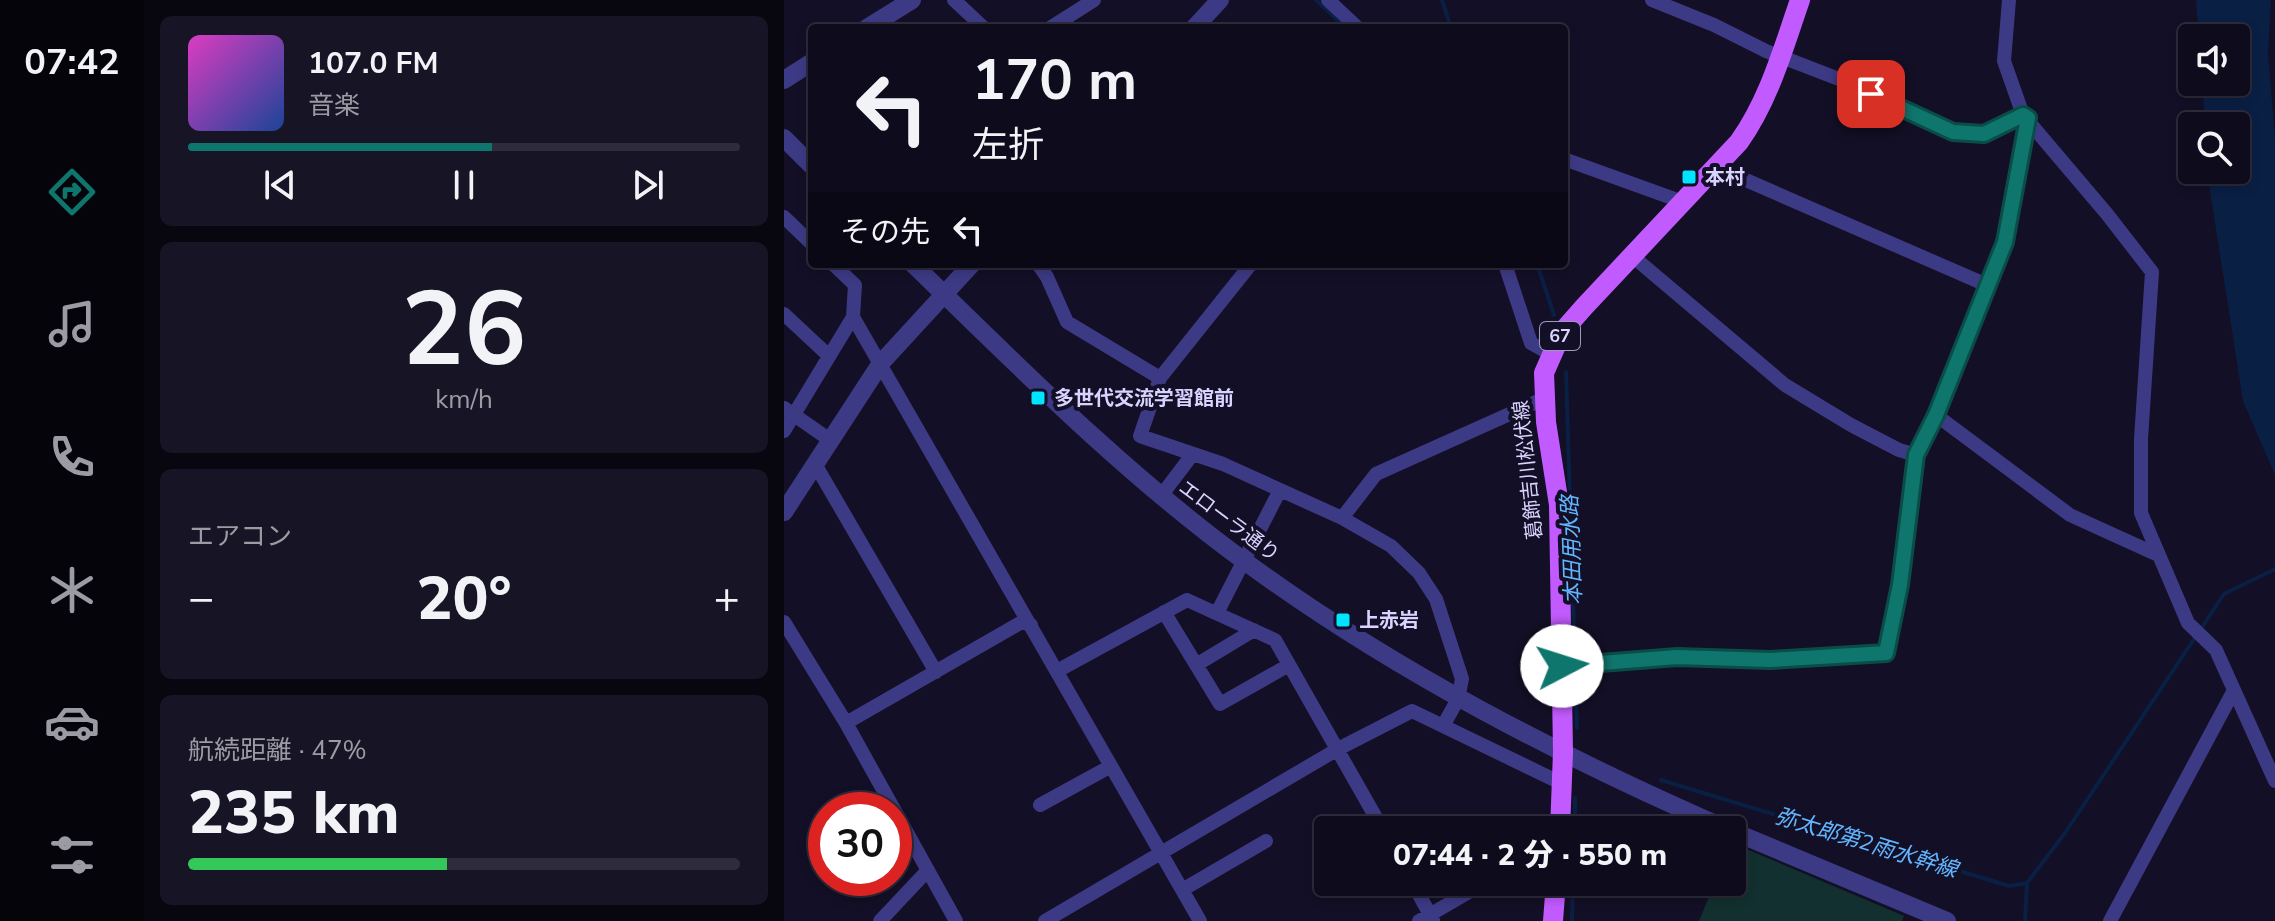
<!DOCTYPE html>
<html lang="ja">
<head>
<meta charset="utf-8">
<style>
	:root { --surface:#0e0b1c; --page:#171425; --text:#f1f3f6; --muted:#9b9ba3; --line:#2e2b3b; --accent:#0f766e }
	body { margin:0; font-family:"Nunito Sans","Noto Sans JP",sans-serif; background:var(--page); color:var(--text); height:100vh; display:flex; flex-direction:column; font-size:30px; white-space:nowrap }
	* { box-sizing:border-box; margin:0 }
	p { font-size:26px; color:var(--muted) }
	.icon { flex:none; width:44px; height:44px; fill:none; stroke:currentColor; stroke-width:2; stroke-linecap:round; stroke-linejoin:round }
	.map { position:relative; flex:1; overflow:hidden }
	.details { display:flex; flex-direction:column; gap:16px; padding:16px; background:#08060f; width:640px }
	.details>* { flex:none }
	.banner { position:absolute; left:24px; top:24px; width:760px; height:244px; border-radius:8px; box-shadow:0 4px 12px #0003,0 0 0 2px var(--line); background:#0e0b1c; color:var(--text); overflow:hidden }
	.controls { position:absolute; left:1394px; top:24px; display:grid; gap:16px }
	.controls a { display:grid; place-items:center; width:72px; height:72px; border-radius:8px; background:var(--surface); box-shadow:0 4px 12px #0003,0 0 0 2px var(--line); font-size:40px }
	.speed { position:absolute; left:24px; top:792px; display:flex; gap:16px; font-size:40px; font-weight:700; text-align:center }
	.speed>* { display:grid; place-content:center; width:104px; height:104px; border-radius:50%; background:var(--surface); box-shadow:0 4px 12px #0003,0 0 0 2px var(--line); line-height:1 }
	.speed .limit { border:12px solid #d22; background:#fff; color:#111 }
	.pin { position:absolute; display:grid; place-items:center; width:68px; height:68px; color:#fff; margin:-34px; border-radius:16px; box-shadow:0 4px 12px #0006 }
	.me { position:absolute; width:88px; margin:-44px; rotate:85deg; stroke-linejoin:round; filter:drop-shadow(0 0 6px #0008) }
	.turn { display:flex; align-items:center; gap:28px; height:168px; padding:0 32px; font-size:36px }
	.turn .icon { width:104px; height:104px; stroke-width:2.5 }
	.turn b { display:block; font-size:56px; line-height:68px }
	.then { display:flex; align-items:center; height:76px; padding:0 32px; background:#0003; gap:16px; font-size:30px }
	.big { font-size:60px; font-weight:800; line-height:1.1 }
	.details .tile { flex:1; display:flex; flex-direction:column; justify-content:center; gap:12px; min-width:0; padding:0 28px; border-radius:12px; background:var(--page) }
	.details .dial { align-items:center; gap:0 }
	.dial b { font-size:104px; line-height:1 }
	.song { display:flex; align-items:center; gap:24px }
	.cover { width:96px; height:96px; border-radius:12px; background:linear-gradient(135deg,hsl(310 70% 55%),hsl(220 70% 35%)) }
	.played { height:8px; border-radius:4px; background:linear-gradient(90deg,var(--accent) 55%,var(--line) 55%) }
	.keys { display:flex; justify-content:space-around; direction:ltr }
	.heat { display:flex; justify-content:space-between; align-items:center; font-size:44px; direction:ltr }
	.charge { height:12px; border-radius:6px; background:linear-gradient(90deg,#34c759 47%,var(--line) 0) }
	.trip { position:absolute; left:530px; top:816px; width:432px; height:80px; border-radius:8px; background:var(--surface); box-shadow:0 4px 12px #0003,0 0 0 2px var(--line); font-weight:800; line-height:80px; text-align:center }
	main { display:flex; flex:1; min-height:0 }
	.tab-bar { display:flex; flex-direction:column; width:144px; justify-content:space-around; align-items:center; background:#06040b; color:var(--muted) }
	.tab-bar .icon { width:56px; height:56px }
	.tab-bar .selected { color:var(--accent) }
	.tab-bar b { font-size:36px; color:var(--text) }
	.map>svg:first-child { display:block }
	.green { fill:#12302f }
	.water { fill:#0a1f44 }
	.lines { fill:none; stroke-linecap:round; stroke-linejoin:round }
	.stream { stroke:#0a1f44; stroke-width:4 }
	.minor { stroke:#3d3a85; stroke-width:14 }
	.tertiary { stroke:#3d3a85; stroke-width:18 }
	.primary { stroke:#c25bff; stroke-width:20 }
	.route-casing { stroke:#0a4d48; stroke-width:20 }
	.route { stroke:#0f766e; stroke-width:14 }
	.poi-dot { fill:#00e5ff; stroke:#130f26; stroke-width:3 }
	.labels { text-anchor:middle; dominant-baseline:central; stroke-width:8; stroke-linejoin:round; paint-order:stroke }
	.shield { fill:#130f26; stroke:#9e99be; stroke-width:2 }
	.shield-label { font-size:18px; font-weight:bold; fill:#d9d4ff }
	.poi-label { font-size:20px; font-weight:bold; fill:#d9d4ff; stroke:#130f26; text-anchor:start }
	.street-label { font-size:20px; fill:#d9d4ff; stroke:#130f26 }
	.water-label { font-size:22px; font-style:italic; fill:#62b6ff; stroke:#130f26 }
</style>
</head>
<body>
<main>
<nav class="tab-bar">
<b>07:42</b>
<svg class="icon selected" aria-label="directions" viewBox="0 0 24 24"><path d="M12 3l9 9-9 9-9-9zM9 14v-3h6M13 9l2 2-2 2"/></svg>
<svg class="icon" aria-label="music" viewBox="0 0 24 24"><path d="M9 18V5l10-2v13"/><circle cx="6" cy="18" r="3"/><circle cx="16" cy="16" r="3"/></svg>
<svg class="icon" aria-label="phone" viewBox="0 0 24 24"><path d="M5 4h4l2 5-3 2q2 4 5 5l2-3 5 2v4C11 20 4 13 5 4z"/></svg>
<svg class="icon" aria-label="climate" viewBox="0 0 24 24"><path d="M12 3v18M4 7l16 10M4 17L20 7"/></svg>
<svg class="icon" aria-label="car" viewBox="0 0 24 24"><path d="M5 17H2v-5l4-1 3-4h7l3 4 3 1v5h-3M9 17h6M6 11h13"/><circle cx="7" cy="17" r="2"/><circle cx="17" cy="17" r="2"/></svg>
<svg class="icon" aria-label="filters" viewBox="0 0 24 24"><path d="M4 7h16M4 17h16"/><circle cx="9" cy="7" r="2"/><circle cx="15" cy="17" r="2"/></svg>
</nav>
<section class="details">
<div class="tile">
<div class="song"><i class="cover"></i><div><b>107.0 FM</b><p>音楽</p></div></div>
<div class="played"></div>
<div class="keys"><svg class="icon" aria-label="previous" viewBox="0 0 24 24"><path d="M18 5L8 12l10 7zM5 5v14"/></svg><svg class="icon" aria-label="pause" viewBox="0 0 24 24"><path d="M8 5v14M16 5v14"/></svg><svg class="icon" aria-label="next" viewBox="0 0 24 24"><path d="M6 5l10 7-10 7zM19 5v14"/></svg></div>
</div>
<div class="tile dial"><b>26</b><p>km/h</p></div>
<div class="tile"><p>エアコン</p>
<div class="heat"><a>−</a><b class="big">20°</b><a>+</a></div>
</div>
<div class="tile"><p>航続距離 · 47%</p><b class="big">235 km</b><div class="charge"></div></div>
</section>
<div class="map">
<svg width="1491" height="921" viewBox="0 0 1491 921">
	<rect width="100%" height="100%" fill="#130f26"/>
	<path class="green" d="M948,843L1120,916L1118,921H915L931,882H948Z"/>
	<path class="water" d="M1412,0H1487L1484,53L1491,139V475L1459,401L1424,178L1423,170H1452V126H1421L1418,82H1452V38H1415Z"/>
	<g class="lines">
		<path class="stream" d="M532,0L562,28
			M658,0L667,28
			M753,264L770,315
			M782,372L793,728
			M877,780L1225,886L1243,883
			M791,830V798
			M788,921L789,882
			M1241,921L1243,883L1281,833L1440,594L1491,569"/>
		<path class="minor" d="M170,0L200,28
			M544,0L574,28
			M868,0L930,25L982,51L1060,81L1169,132L1200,134L1239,115
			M1225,0L1220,61L1239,115L1323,214L1368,272L1357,439V513L1404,623L1432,650L1491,781
			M266,28L310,0
			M780,159L899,202
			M932,167L1205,286
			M0,217L28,244
			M847,255L1001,385L1067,425L1115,450L1132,455
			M254,264L263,277L283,322L376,378
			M467,264L376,378L356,436L439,464L558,518L607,546L635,573L652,599L678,679L674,699L659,726
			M721,264L747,343L767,354
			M0,314L45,356
			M69,317L416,921
			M0,408L46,440
			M1152,415L1286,515L1374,555
			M0,431L69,317L71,285L49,264
			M31,464L152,672
			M377,496L408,455
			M558,518L592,474L759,399
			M380,612L436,704L505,665
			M433,613L496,490
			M0,622L62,723L172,921
			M412,665L470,630
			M778,666L893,657L986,660L1102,653L1116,585L1132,455L1152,415L1221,242L1244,118
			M273,671L403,600L491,640L599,830
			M62,723L238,622L247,625
			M256,805L327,766
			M628,882L649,920
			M398,890L482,841
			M96,921L144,870
			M261,921L554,749L628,711L779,784
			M635,921L702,882
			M1326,921L1449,692"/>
		<path class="tertiary" d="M83,28L128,0
			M410,28L436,0
			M0,80L28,62
			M0,138L28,166
			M129,264C236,368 342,475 463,563C612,672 776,756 945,830
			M0,512L97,363L188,264
			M948,831L1163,921"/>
		<path class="primary" d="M776,830L779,752L775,505L762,422L760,373L778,332L800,307L955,142C985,100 999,49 1016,0
			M769,921L772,882"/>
	</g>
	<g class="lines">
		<defs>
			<path id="route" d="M778,666L893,657L986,660L1102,653L1116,585L1132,455L1152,415L1221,242L1244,118L1239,115L1200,134L1169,132L1087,94"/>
		</defs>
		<use href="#route" class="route-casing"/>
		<use href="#route" class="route"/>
	</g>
	<g class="poi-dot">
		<rect x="897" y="169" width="16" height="16" rx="4"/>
		<rect x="246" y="390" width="16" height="16" rx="4"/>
		<rect x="551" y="612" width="16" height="16" rx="4"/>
	</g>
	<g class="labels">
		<rect class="shield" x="756" y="322" width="40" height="28" rx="6"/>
		<g class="shield-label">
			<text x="776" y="336">67</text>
		</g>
		<g class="poi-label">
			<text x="921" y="177">本村</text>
			<text x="270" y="398">多世代交流学習館前</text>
			<text x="575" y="620">上赤岩</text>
		</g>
		<g class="street-label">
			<text transform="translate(744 470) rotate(-96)">葛飾吉川松伏線</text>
			<text transform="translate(445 521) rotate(37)">エローラ通り</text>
		</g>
		<g class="water-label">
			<text transform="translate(788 550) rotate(-92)">本田用水路</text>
			<text transform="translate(1082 843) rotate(17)">弥太郎第2雨水幹線</text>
		</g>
	</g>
</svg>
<div class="controls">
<a><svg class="icon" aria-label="sound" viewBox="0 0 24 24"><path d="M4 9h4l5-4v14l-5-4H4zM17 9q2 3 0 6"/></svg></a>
<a><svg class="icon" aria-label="search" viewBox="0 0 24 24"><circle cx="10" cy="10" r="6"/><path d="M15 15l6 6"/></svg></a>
</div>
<div class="speed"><div class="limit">30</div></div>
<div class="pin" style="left:1087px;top:94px;background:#d93025"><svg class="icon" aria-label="arrive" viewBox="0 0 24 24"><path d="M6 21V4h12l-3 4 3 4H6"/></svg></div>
<svg class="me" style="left:778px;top:666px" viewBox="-20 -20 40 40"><circle r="19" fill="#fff"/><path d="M0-13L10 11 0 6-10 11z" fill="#0f766e"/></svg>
<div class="trip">07:44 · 2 分 · 550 m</div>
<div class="banner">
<div class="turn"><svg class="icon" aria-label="left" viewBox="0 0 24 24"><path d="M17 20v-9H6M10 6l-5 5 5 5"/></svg><div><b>170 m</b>左折</div></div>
<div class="then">その先<svg class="icon" aria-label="left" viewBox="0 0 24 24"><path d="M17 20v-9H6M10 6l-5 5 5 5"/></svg></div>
</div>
</div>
</main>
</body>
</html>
